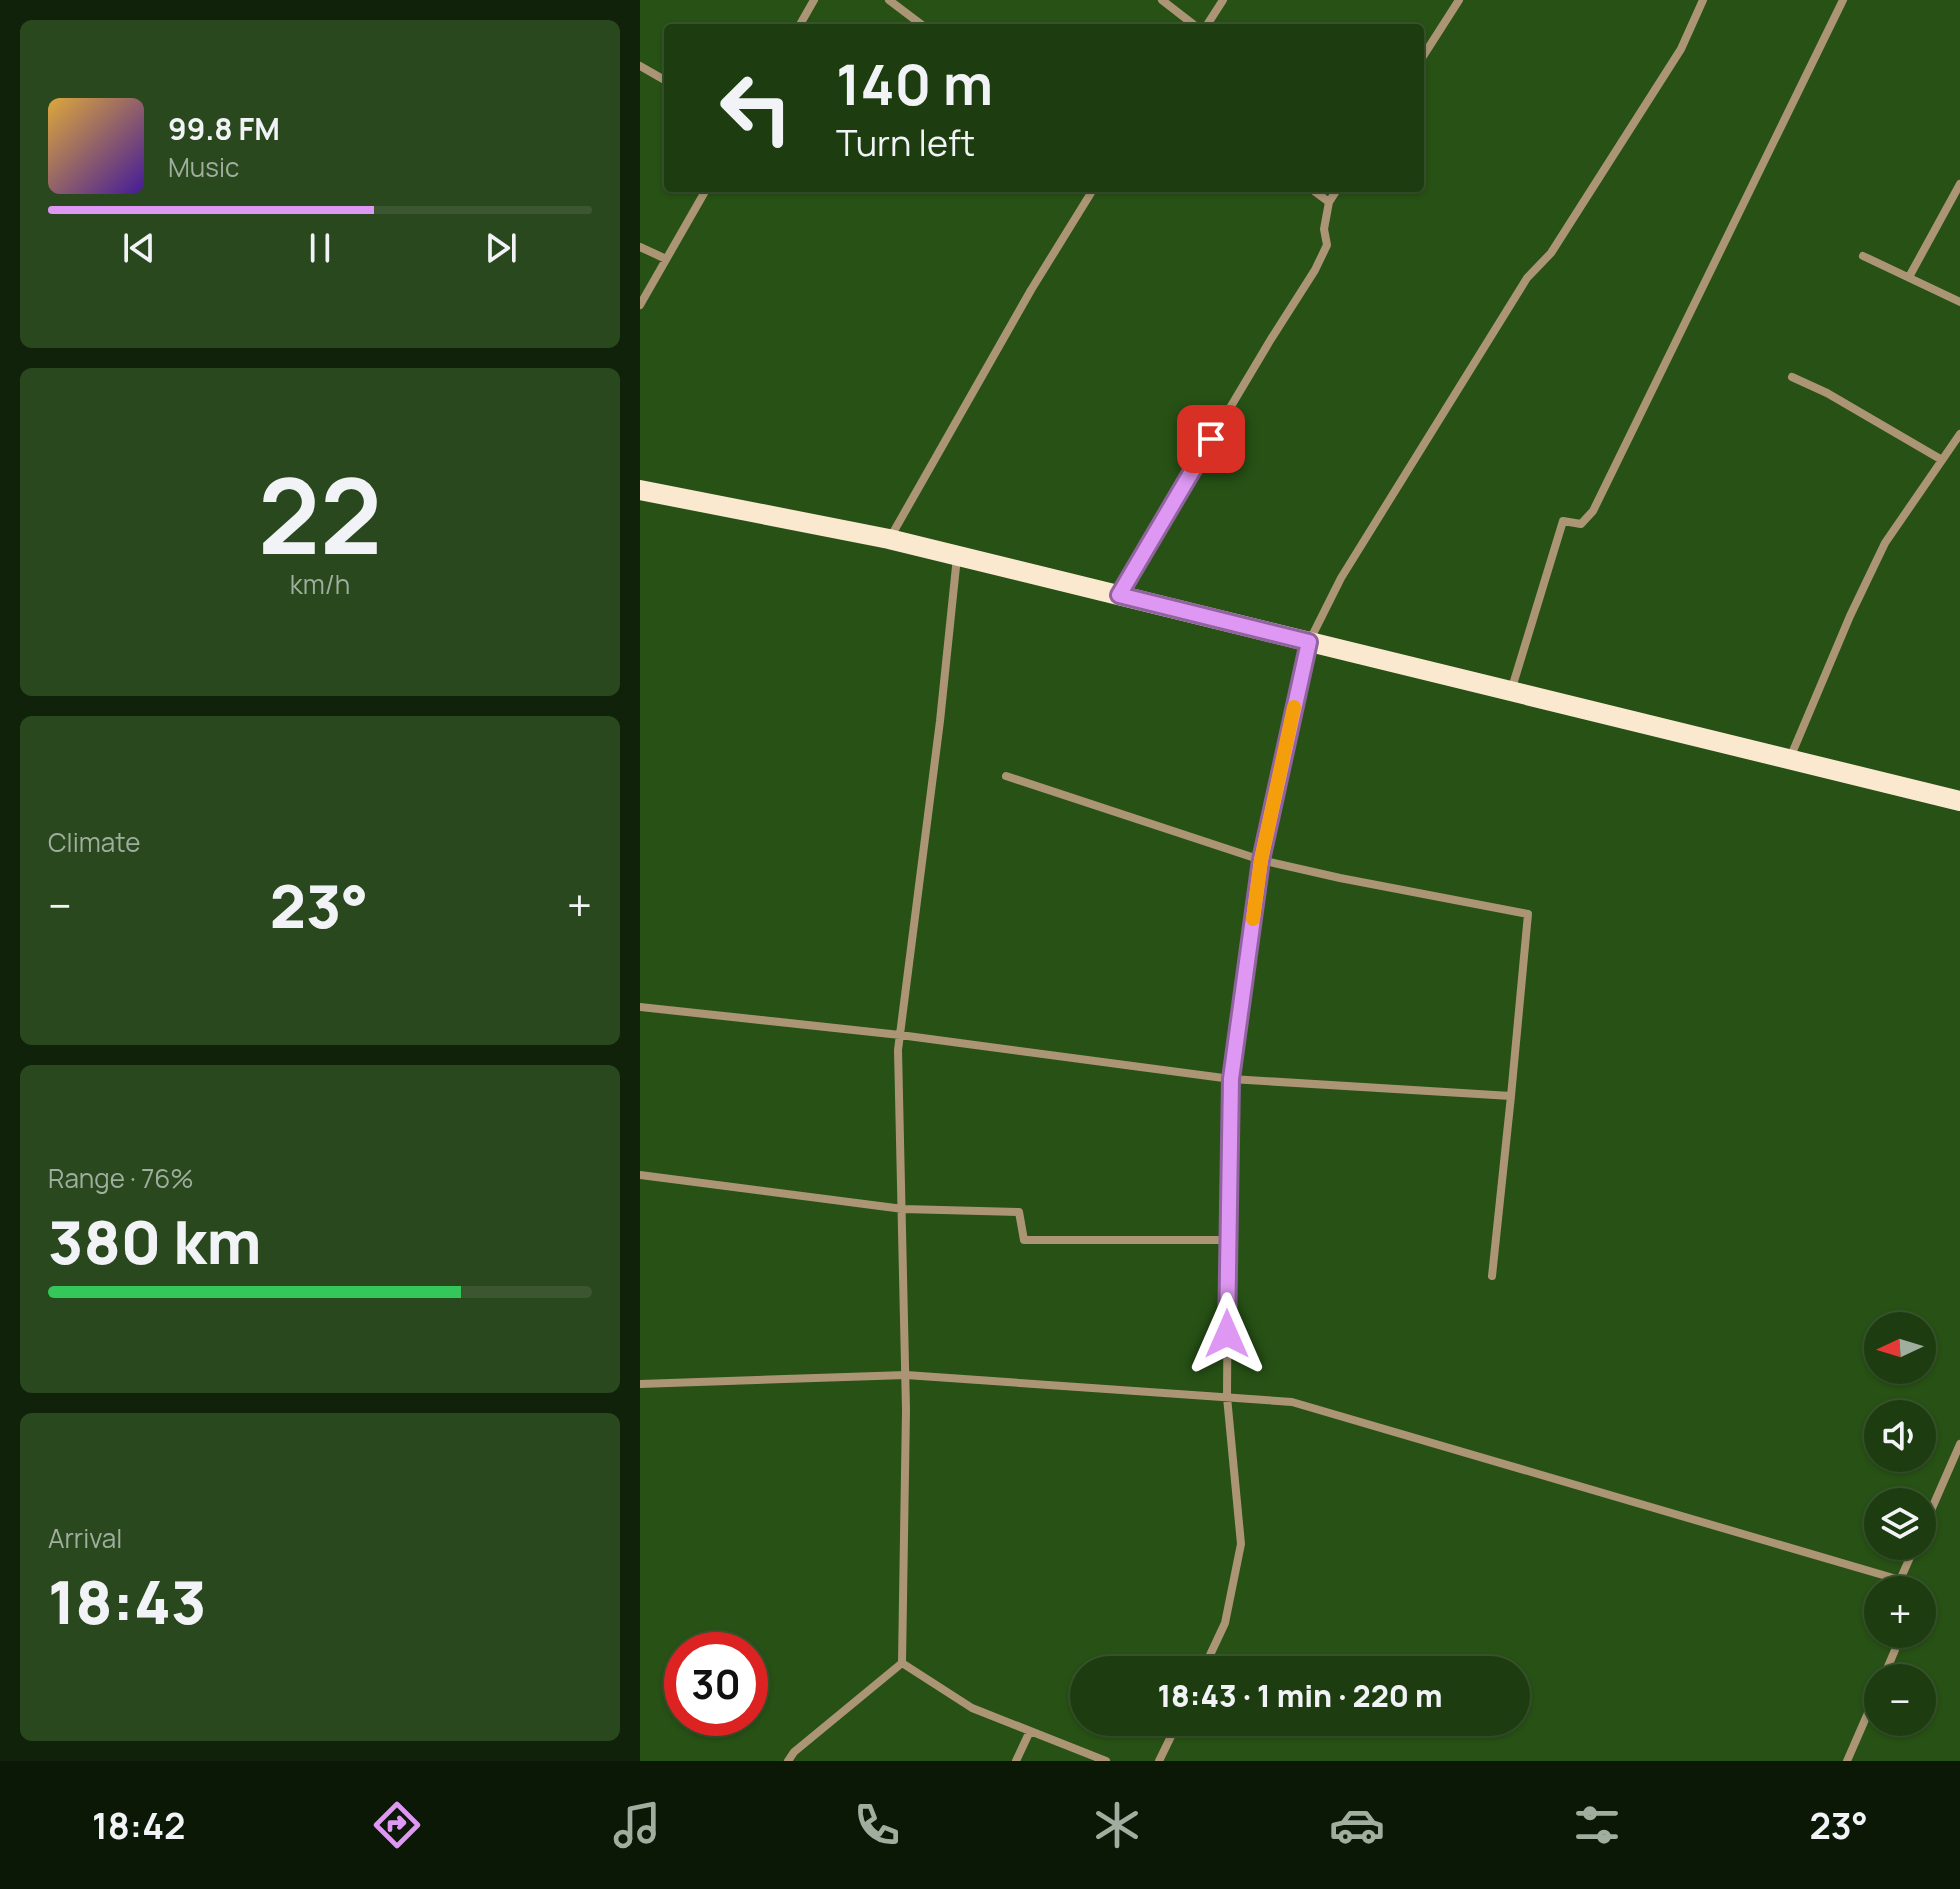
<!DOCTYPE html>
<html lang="en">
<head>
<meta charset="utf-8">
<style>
	:root { --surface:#1d3d10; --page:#2a481e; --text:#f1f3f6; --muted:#a0ae9f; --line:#3b5630; --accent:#de98f3 }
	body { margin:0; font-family:Manrope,sans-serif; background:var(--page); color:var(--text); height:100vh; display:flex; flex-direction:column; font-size:30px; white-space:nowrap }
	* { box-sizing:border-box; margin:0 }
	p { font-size:26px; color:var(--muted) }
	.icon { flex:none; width:44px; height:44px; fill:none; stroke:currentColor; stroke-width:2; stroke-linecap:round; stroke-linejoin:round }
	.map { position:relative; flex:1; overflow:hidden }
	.panel { display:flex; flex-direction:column; gap:20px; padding:20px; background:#102209; width:640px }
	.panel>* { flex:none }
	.guide { position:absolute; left:24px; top:24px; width:760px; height:168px; border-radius:8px; box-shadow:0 2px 6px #0004,0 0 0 2px var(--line); background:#1d3d10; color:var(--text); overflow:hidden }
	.needle { width:52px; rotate:266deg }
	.fabs { position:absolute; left:1224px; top:1312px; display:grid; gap:16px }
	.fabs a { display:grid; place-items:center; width:72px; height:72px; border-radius:50%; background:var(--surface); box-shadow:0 2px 6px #0004,0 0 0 2px var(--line); font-size:40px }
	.speed { position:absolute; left:24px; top:1632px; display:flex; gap:16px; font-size:40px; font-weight:700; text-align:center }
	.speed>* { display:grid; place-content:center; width:104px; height:104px; border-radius:50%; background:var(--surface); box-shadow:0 2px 6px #0004,0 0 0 2px var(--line); line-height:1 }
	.speed .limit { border:12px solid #d22; background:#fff; color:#111 }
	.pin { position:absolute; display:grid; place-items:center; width:68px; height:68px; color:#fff; margin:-34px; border-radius:16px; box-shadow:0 4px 12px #0006 }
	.me { position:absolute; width:88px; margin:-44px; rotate:0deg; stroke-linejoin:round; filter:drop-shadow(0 0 6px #0008) }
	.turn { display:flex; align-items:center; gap:28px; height:168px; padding:0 40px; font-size:36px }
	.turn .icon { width:104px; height:104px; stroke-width:2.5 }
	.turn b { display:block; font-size:56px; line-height:68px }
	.big { font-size:60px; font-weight:800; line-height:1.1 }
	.panel .widget { flex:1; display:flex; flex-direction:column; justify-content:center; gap:12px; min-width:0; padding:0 28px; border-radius:12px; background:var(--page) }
	.panel .dial { align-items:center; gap:0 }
	.dial b { font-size:104px; line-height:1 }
	.song { display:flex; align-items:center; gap:24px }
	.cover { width:96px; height:96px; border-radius:12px; background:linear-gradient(135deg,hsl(40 70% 55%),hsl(260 70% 35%)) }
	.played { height:8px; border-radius:4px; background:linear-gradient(90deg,var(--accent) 60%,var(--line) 60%) }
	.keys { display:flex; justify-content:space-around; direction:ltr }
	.heat { display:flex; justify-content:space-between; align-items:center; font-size:44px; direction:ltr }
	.charge { height:12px; border-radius:6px; background:linear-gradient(90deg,#34c759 76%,var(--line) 0) }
	.trip { position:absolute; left:430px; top:1656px; width:460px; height:80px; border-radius:40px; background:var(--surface); box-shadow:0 2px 6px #0004,0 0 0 2px var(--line); font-weight:800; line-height:80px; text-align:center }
	.dock { display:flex; height:128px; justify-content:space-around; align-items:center; background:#0c1806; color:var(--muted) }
	.dock .icon { width:56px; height:56px }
	.dock .selected { color:var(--accent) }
	.dock b { font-size:36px; color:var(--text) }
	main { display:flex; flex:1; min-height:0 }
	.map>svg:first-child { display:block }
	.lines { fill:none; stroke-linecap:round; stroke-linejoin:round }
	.minor { stroke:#ab9575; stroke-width:8 }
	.primary { stroke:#fae9cf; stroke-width:20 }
	.route-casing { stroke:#90639e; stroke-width:20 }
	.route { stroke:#de98f3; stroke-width:14 }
	.slow { stroke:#f59e0b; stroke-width:14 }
</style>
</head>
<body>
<main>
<section class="panel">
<div class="widget">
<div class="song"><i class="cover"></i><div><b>99.8 FM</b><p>Music</p></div></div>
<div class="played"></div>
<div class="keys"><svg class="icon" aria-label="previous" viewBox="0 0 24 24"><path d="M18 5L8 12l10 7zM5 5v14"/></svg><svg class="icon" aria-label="pause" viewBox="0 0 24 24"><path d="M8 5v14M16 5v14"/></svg><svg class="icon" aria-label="next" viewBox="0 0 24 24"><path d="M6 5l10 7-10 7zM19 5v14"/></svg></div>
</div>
<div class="widget dial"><b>22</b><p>km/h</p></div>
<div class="widget"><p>Climate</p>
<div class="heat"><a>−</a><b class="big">23°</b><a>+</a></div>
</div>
<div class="widget"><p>Range · 76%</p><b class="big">380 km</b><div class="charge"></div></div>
<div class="widget"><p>Arrival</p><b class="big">18:43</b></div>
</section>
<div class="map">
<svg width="1320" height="1761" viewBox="0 0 1320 1761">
	<rect width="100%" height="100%" fill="#275115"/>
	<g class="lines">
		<path class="minor" d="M249,0L286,28
			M522,0L558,28
			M158,28L174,0
			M565,28L583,0
			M780,61L819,0
			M0,66L28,82
			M670,188L689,202
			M0,247L26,259
			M1223,256L1320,302
			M1269,277L1320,184
			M0,305L67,188
			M1152,377L1187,393L1302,460
			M250,538L391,290L454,188
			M317,557L300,721L258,1050L266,1410L262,1663L332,1708L466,1761
			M479,594L631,339L675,270L687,245L684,229L689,202L698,188
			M871,691L923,521L941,524L953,511L1203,0
			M1150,758L1210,616L1245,543L1320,434
			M366,776L621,860L700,878L888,914L871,1096
			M0,1007L260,1035L591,1079L871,1096L852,1276
			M0,1175L263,1209L379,1212L384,1240H588L587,1397L601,1544L585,1623L563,1670
			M588,1240L591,1079L621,860L669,642L701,578L887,278L911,253L1041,49L1063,0
			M0,1384L266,1375L652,1402L1260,1580
			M1282,1531L1320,1444
			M1259,1590L1260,1580L1275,1546
			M1243,1678L1255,1650L1256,1634
			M148,1761L154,1752L262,1663
			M376,1761L390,1731
			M519,1761L538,1722
			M1207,1761L1238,1690"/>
		<path class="primary" d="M0,490L249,539L1320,801"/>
	</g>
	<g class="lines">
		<defs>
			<path id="route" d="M571,439L479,595L669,642L621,860L591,1079L587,1334"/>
		</defs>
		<use href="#route" class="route-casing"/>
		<use href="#route" class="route"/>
		<path class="slow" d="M613,919L621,860L654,707"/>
	</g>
</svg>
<div class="fabs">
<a><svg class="needle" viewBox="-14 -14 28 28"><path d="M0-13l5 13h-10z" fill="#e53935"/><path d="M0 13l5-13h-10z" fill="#a0ae9f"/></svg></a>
<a><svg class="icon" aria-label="sound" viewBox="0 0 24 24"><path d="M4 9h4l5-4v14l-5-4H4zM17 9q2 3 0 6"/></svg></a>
<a><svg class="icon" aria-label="layers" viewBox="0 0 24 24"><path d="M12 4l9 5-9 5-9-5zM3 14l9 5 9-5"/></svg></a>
<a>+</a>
<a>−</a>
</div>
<div class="speed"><div class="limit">30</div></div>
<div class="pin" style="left:571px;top:439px;background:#d93025"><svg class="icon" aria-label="arrive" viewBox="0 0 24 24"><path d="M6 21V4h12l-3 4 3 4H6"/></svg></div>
<svg class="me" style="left:587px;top:1334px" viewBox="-20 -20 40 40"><path d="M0-17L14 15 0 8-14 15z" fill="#de98f3" stroke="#fff" stroke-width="4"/></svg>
<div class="trip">18:43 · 1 min · 220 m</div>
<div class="guide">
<div class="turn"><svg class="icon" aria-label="left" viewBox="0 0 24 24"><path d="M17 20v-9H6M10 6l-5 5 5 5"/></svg><div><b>140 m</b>Turn left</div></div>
</div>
</div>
</main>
<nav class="dock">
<b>18:42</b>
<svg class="icon selected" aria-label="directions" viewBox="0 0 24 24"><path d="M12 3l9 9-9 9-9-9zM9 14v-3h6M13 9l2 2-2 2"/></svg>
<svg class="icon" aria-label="music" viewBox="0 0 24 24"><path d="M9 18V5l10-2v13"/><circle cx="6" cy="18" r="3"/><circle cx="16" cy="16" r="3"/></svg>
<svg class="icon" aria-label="phone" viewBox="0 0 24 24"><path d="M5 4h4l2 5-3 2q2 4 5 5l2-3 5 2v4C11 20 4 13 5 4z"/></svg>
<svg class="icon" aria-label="climate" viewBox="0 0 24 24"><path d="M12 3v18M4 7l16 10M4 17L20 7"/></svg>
<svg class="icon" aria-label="car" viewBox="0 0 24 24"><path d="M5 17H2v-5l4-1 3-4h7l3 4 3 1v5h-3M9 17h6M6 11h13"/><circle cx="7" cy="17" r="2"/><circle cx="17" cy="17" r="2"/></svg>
<svg class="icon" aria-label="filters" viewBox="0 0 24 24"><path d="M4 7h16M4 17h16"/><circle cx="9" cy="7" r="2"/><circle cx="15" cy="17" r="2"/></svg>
<b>23°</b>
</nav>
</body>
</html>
